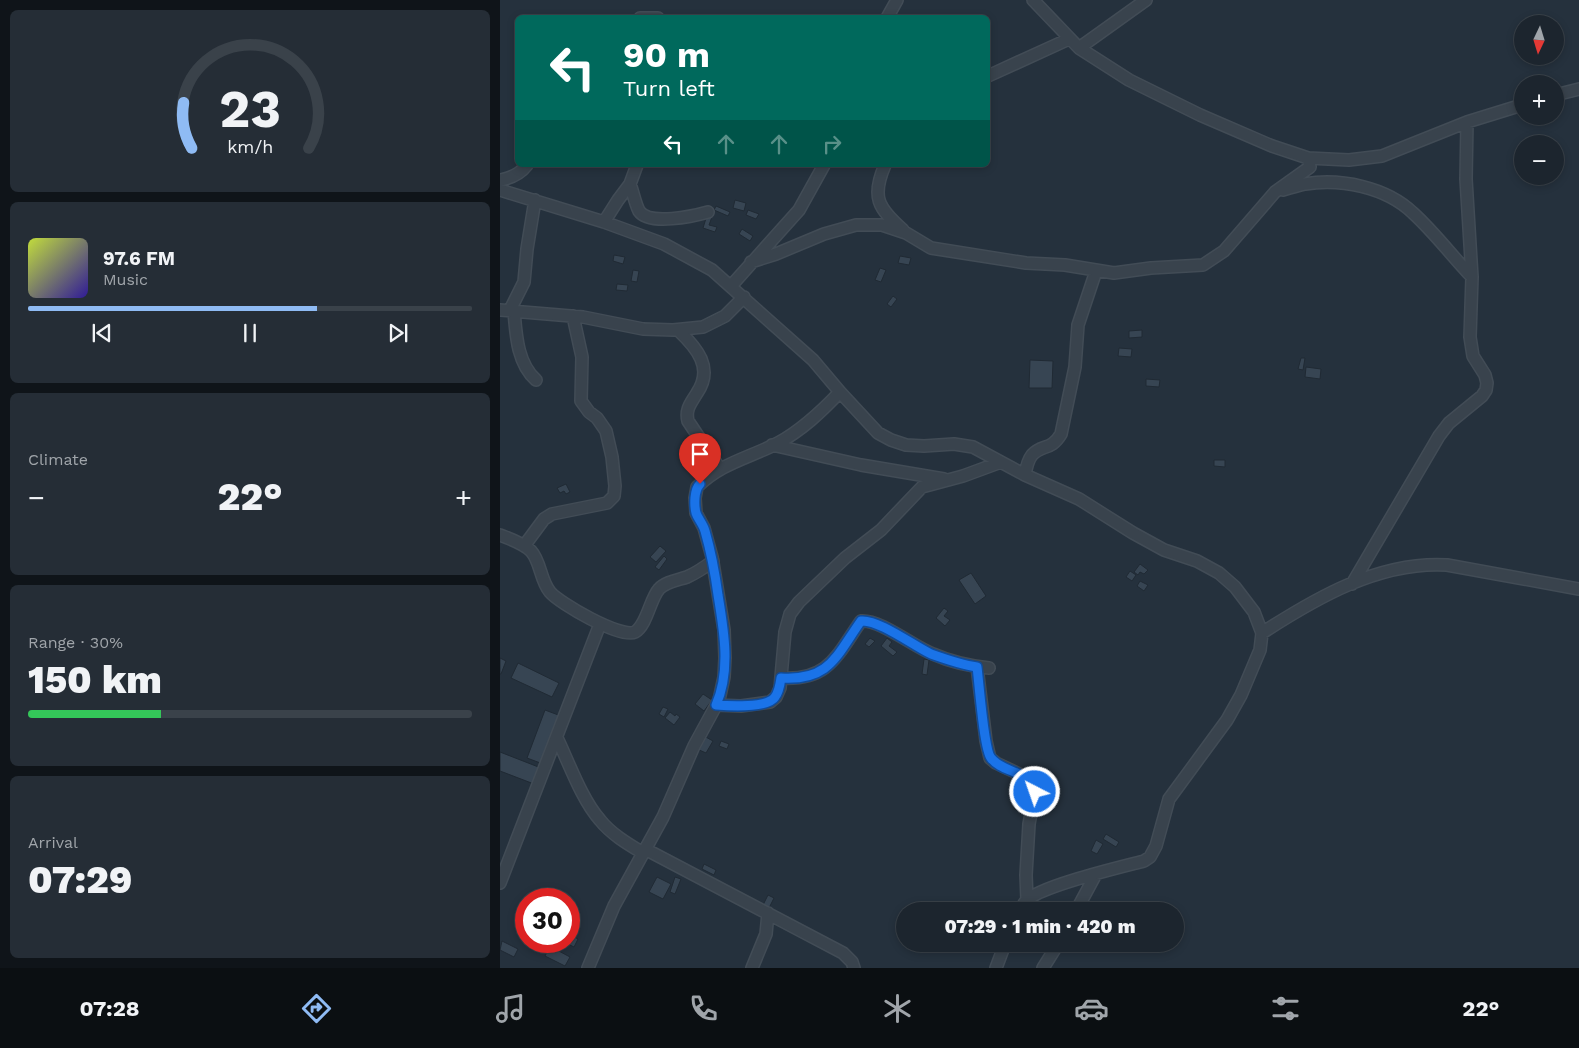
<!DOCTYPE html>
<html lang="en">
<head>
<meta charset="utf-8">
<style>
	:root { --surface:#1c252e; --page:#252d36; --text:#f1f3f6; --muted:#a0a5aa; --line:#3a424a; --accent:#8fbbf4 }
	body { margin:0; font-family:"Work Sans",sans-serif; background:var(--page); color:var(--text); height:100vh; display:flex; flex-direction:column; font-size:19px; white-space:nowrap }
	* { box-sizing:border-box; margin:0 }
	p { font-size:16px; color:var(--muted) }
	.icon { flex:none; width:28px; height:28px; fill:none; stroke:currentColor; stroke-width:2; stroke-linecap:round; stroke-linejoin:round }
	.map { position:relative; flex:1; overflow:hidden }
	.drawer { display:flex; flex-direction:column; gap:10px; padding:10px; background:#0f1419; width:500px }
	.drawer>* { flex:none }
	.banner { position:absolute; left:15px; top:15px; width:475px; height:152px; border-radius:8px; box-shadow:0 2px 8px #0003,0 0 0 1px var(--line); background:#00695c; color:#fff; overflow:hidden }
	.needle { width:32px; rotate:184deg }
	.buttons { position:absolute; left:1014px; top:15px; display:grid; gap:10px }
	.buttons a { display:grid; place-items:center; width:50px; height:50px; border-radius:50%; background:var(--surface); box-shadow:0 2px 8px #0003,0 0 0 1px var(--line); font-size:25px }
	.speed { position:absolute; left:15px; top:888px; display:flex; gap:10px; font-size:25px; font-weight:700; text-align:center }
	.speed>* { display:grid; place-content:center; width:65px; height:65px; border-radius:50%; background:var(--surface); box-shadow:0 2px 8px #0003,0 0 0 1px var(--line); line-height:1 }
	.speed .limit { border:8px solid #d22; background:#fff; color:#111 }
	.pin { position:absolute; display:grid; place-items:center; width:42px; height:42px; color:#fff; margin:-51px -21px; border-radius:50% 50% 50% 0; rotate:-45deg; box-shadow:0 0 5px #0007 }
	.pin .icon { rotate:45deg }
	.me { position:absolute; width:55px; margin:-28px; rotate:319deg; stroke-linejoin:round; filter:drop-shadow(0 0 4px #0008) }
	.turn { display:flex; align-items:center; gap:18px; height:105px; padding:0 25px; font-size:22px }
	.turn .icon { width:65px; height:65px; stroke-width:2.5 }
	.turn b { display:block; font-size:35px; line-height:42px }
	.lanes { display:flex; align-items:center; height:48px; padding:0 25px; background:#0003; justify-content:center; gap:25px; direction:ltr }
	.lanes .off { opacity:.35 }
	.big { font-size:38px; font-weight:800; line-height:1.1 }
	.drawer .card { flex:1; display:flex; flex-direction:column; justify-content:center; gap:8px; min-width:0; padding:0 18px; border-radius:8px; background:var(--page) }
	.drawer .dial { align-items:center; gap:0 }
	.dial svg { height:130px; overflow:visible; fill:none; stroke:var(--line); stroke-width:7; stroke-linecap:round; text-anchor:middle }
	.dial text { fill:var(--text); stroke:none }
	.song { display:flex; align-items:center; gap:15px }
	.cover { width:60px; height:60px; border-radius:8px; background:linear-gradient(135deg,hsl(70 70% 55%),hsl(250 70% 35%)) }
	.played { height:5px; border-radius:2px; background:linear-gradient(90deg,var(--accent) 65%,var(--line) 65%) }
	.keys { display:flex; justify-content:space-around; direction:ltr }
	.heat { display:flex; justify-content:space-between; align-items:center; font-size:28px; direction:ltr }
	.charge { height:8px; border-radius:4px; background:linear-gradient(90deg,#34c759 30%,var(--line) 0) }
	.trip { position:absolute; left:396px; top:902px; width:288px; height:50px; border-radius:25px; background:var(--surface); box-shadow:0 2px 8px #0003,0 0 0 1px var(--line); font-weight:800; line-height:50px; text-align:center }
	.tabs { display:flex; height:80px; justify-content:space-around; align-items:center; background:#0b0f12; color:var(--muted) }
	.tabs .icon { width:35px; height:35px }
	.tabs .selected { color:var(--accent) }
	.tabs b { font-size:22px; color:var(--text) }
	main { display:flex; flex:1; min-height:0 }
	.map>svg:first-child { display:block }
	.building { fill:#374553; stroke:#202a34 }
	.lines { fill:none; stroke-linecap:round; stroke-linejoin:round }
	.street-casing { stroke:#424c56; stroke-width:14 }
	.street { stroke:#39434d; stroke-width:11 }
	.route-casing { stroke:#114b97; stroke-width:12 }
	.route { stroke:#1a73e8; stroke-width:9 }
</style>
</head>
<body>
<main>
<section class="drawer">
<div class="card dial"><svg viewBox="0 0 100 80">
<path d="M14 69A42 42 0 1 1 86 69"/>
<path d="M14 69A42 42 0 0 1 9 41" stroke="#8fbbf4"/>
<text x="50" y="56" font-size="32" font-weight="700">23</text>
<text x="50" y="72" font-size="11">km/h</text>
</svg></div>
<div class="card">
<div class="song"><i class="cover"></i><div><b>97.6 FM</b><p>Music</p></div></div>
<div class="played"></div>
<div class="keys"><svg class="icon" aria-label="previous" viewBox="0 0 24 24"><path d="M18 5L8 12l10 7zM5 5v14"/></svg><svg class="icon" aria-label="pause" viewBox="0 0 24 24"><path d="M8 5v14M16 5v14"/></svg><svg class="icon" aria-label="next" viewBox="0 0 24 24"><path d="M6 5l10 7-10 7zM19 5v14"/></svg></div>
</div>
<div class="card"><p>Climate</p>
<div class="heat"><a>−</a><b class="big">22°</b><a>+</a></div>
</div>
<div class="card"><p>Range · 30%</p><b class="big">150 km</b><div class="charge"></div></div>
<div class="card"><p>Arrival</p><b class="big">07:29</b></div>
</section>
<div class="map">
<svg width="1079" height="968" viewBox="0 0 1079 968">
	<rect width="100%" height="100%" fill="#25313d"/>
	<path class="building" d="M235,200L246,203L244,211L233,208Z
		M216,206L230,212L228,216L214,210Z
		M248,210L259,214L256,219L246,215Z
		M207,215L212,217L209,225L217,227L215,232L203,228Z
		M242,229L253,236L250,241L239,234Z
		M114,255L125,257L123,264L113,261Z
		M400,256L411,258L409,265L398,263Z
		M380,268L386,270L381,282L375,280Z
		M133,270L139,271L137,282L131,281Z
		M117,284L128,285L127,291L116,290Z
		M393,296L397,299L391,307L387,304Z
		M642,330V337L629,338V331Z
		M619,348L632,349L631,357L618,356Z
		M801,358H805L803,370L798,369Z
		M530,360L553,361L552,388H529Z
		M806,367L821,369L820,379L805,377Z
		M646,379L660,380L659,387L646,386Z
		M714,460H725V467L714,466Z
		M66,484L70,492L66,494L64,491L60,493L57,488Z
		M160,546L166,551L156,562L150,557Z
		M164,556L167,559L159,570L155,567Z
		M640,564L648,570L644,574L640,572L638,575L634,572Z
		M630,571L636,575L632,581L626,577Z
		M471,573L486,596L475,604L459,580Z
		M640,581L648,585L644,591L637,586Z
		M444,608L448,611L444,616L450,620L445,626L436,618Z
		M370,638L375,641L369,647L365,644Z
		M387,638L392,642L389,646L397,652L393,656L381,646Z
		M0,658L6,661L1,674H0Z
		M424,659L429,660L427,675L422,674Z
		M18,663L59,683L52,697L11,678Z
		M203,694L212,700L204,711L195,704Z
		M163,707L168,709L164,717L159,714Z
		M45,710L61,716L43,764L27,758Z
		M170,712L175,716L176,714L180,717L174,725L165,718Z
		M204,736L213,741L206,753L197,749Z
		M221,741L229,744L227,749L219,746Z
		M0,752L41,768L34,784L0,771Z
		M606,834L619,842L616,847L603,839Z
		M596,840L603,844L597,854L591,851Z
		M204,864L216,870L214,875L202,869Z
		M157,877L171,884L163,899L149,892Z
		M175,877L181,879L175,894L170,892Z
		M268,895L274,898L269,908L263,905Z
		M69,934L78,939L74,947L62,941H69Z
		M2,941L18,949L14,957L0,950Z
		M53,941H62L57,950L70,957L65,966L45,956Z"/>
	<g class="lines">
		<defs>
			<path id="street" d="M533,0L579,48L629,80L700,115L772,146L808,158L849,160L882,156L967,122L1022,105
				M140,18H158
				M387,18L397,0
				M579,48L646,0
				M488,76L569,39
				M1055,95L1079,89
				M385,165C371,197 378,208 403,230
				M0,180C12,178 20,174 27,165
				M130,184C133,192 135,203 139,211C149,226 194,216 208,212
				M0,190L104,222L164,244L212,270L313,360L340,392L378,433L391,440L406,445L424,446L454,444L473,447L525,475L579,499L633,533L664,550L697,561L719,573L735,587L754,612L762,633L760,650L741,695L727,720L669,799L656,846L650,857L644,861C621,867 540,886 526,901C523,904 522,908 520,911
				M783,190C790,188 797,186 805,184C840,178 886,187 913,213C934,232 952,256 972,277
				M104,222L118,200L130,184L137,165
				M251,262L276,254L324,234L356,225H382L406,233L431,248L526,263L565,265L614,273L651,268L703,265L724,251L775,192L810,167L808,158
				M231,286L299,210L324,165
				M0,310L83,317L143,329L173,330L203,327L225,316L244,297
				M10,310L24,282L27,249L35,200
				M14,311C16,334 17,363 36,380
				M178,330C197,348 214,368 197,393C191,403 185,409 188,421L220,469
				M272,445L361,465L444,479
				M525,475C526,469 528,460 532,455C542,444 551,451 561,434L575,367L578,325L596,271
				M0,535C10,539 23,543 31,551C41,562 40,580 50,592C59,603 121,639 135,632C147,625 150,599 159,589C165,582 178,580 187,577C196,573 205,567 213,561
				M24,546L44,519L52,514L107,503L114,496L115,486L112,457L106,431L97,418L89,412L81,401L82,357L73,316
				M852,584L939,436L949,423L982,396L986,390L987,383L985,375L973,356L970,337L972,277L966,179L967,122
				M762,633C816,598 879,561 947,565L1079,589
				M477,667L486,741L490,758L496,763L519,774L534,786L535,792L529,824L526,875L527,900
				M281,678C329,681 337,655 361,621C380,619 414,647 433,654C451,662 470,666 489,668
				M216,705L241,706L270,702L276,697L280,688L285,632L290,614L299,602L345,558L381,530L422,487L463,476L501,462
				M57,738C69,763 82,800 100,820C111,834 128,844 143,853
				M145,849L343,953L352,962L354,968
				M0,883L100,624
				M576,911L596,874
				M88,968L114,906L163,817L194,746L219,700L224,677L225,658L224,630L212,557L204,528L196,513L195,498L197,487C221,463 249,458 278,443C302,430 321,412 340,392
				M252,968L266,934L268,913
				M496,968L505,944
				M543,968L558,944"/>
		</defs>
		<use href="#street" class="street-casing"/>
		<use href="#street" class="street"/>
	</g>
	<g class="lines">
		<defs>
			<path id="route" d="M200,484C194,490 194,505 196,513C198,519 203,524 205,531C211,552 215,573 218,595C224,631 231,671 216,705C229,706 268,708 275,697C279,692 280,685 281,678C330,681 336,656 361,621C378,619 414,646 431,654C445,659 463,665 477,667C479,682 484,750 491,758C502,773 530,770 535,792"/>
		</defs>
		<use href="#route" class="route-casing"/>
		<use href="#route" class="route"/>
	</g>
</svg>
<div class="buttons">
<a><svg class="needle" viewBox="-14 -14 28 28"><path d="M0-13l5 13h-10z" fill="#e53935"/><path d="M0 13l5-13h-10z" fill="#a0a5aa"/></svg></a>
<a>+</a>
<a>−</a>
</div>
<div class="speed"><div class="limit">30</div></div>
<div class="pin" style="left:200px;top:484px;background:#d93025"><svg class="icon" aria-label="arrive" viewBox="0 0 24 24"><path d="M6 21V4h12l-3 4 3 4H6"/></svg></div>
<svg class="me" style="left:535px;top:792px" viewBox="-20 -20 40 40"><circle r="17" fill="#1a73e8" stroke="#fff" stroke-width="3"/><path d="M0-11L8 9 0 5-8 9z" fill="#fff"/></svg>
<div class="trip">07:29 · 1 min · 420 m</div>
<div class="banner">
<div class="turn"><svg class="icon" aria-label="left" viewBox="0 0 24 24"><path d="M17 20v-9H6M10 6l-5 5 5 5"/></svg><div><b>90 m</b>Turn left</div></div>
<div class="lanes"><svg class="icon" aria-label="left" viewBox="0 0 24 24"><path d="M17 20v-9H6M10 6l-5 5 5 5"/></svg><svg class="icon off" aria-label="ahead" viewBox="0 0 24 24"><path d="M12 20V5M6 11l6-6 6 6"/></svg><svg class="icon off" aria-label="ahead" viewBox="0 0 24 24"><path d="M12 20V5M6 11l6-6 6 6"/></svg><svg class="icon off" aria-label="right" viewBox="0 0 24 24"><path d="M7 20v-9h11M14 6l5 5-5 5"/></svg></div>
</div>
</div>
</main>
<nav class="tabs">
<b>07:28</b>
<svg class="icon selected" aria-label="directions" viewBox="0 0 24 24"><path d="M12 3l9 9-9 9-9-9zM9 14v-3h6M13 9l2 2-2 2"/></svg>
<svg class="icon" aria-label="music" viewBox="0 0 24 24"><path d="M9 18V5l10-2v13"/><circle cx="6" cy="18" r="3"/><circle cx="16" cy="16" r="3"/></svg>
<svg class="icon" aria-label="phone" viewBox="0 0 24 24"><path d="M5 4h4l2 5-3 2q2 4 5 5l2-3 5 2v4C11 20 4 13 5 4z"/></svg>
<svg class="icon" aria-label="climate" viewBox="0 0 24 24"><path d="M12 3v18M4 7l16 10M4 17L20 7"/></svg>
<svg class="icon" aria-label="car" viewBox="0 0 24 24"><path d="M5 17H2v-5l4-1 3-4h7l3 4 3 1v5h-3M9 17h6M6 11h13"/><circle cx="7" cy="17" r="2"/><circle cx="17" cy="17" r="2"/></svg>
<svg class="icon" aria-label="filters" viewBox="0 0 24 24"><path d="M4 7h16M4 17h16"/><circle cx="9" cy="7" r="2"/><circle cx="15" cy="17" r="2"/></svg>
<b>22°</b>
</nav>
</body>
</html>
